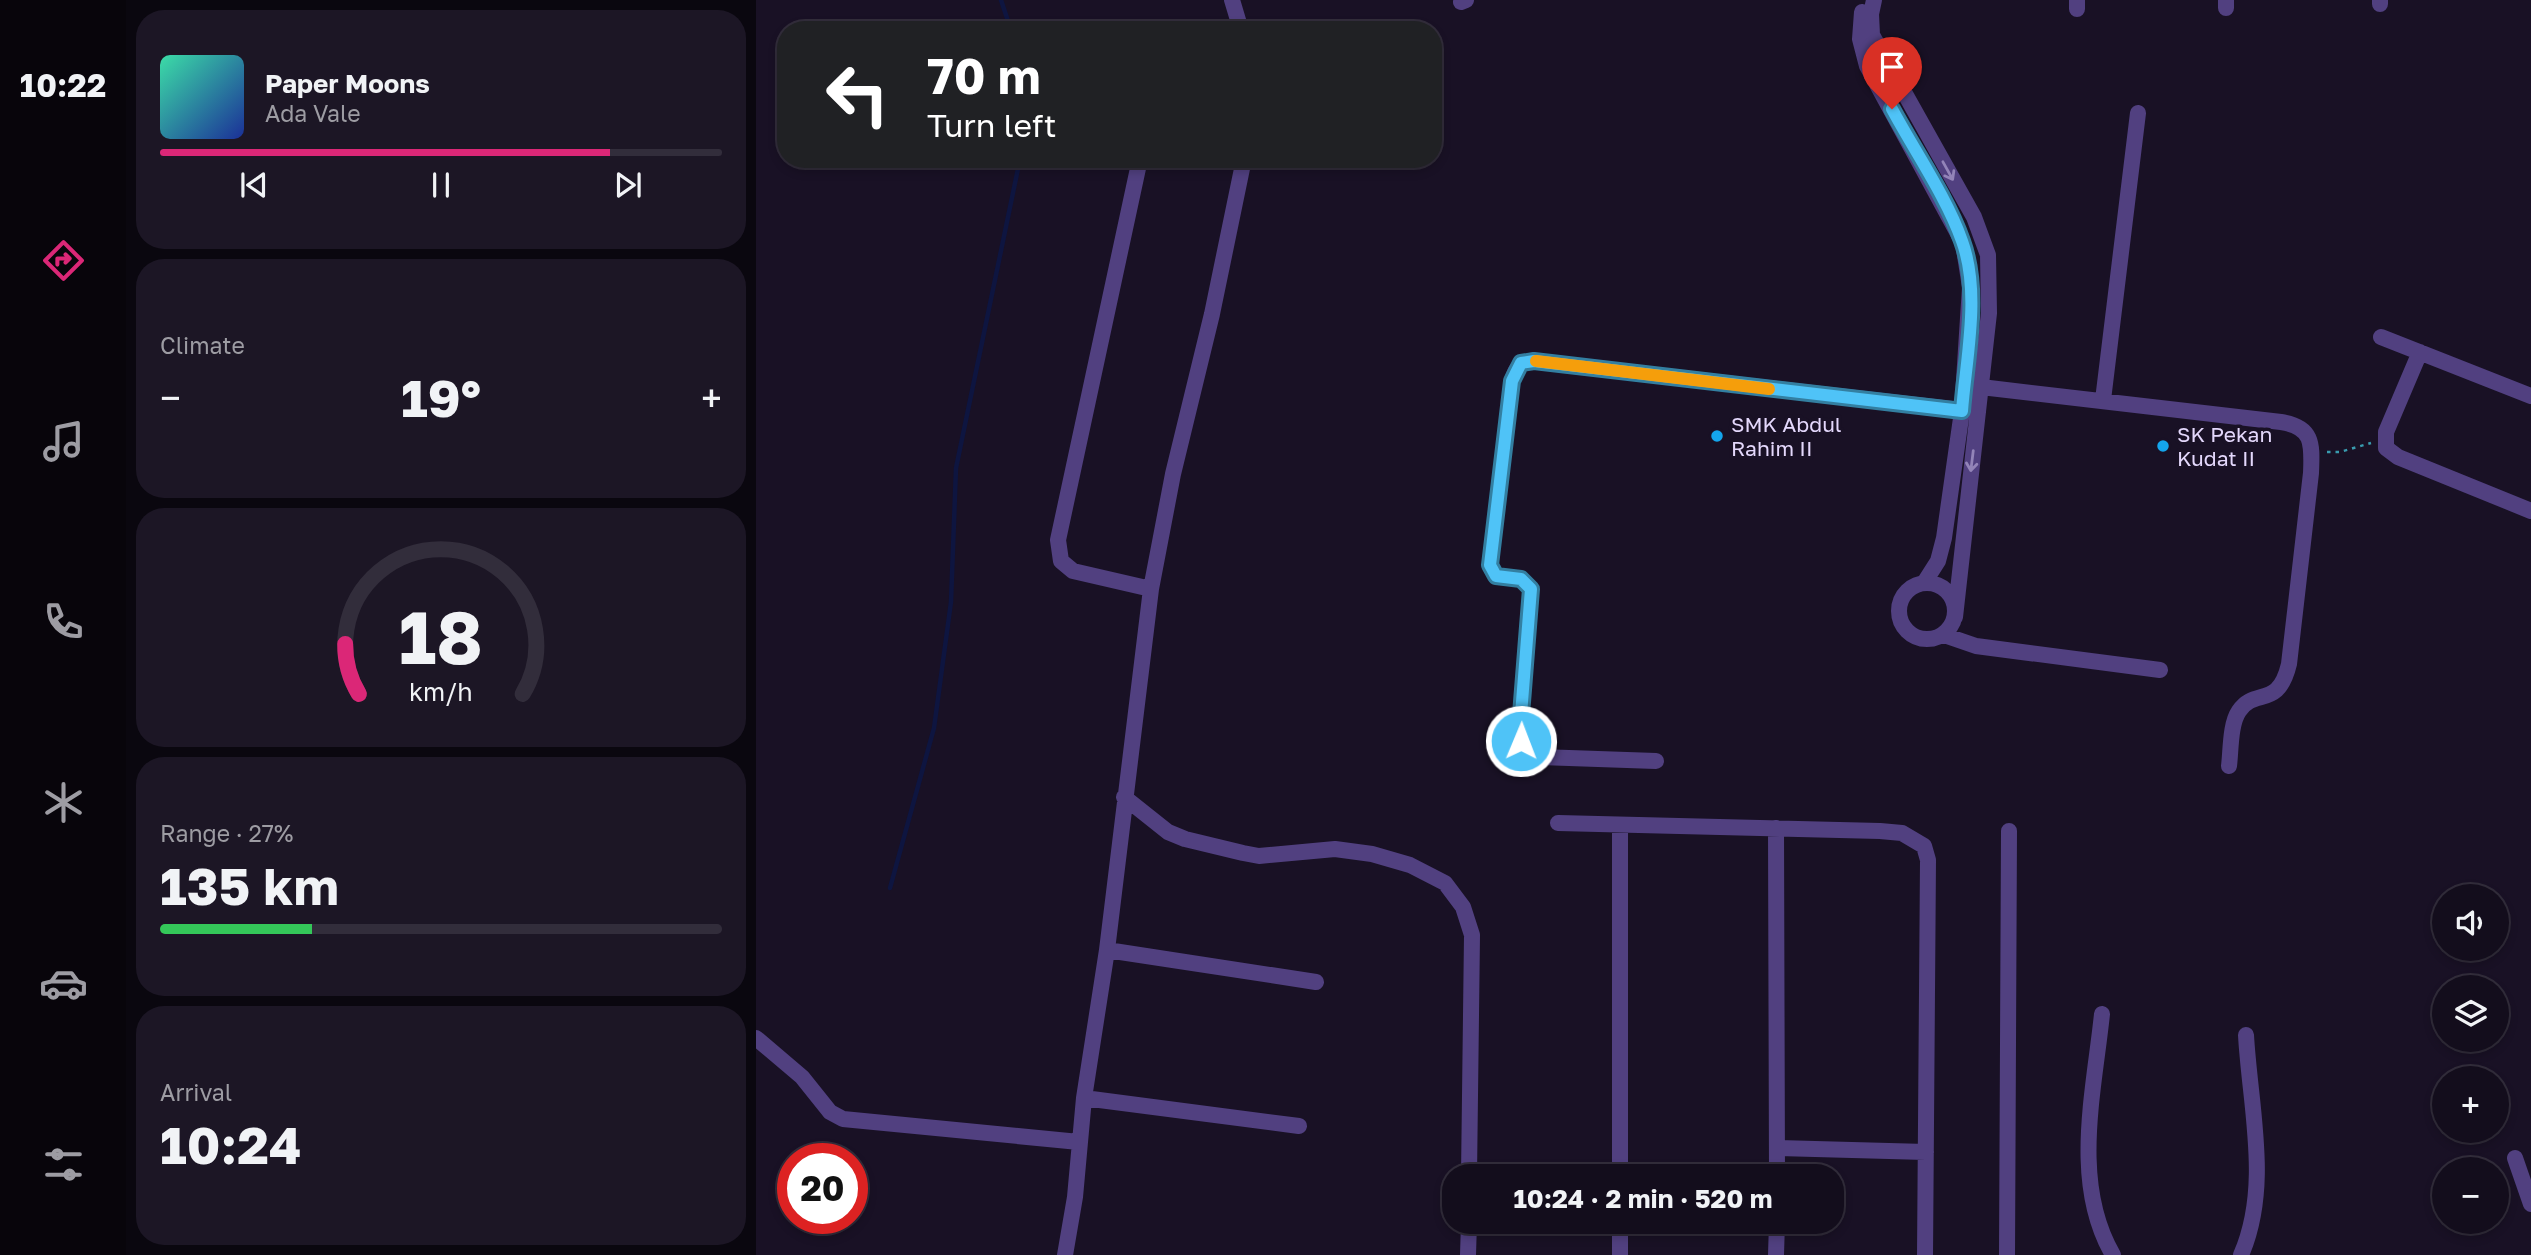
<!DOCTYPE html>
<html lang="en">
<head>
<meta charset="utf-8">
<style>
	:root { --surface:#130d1c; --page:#1c1625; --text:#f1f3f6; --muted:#9d9ca3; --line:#322d3b; --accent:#db2777 }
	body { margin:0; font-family:"Golos Text",sans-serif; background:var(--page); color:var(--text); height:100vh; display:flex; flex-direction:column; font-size:26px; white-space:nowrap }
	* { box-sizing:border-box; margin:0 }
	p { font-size:23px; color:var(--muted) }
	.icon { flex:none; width:38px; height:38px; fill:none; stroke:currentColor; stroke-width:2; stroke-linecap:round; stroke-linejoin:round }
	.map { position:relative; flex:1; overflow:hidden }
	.drawer { display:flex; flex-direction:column; gap:10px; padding:10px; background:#0a070f; width:630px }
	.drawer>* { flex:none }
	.top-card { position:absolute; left:21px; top:21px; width:665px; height:147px; border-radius:28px; box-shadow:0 4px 10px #0003,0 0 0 2px var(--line); background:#202124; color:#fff; overflow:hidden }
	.controls { position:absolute; left:1676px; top:884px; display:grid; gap:14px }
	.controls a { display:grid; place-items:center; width:77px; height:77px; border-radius:50%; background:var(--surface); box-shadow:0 4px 10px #0003,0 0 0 2px var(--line); font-size:35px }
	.speed { position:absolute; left:21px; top:1143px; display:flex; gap:14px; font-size:35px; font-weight:700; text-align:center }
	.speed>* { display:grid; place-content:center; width:91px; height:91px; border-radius:50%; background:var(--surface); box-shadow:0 4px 10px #0003,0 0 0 2px var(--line); line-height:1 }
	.speed .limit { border:10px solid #d22; background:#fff; color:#111 }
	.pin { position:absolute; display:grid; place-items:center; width:60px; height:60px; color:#fff; margin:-72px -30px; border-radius:50% 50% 50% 0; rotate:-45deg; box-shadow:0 0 7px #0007 }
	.pin .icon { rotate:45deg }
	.me { position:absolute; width:77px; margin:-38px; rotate:1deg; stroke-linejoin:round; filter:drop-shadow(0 0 5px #0008) }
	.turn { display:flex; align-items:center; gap:24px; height:147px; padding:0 35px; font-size:32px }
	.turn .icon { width:91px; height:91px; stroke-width:2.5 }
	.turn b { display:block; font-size:49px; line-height:60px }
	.big { font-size:52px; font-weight:700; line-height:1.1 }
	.drawer .tile { flex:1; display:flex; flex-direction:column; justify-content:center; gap:10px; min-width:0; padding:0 24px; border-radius:28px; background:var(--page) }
	.drawer .dial { align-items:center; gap:0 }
	.dial svg { height:182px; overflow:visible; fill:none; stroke:var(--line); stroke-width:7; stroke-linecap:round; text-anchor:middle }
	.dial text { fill:var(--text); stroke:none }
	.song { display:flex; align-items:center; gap:21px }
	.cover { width:84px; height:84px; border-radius:10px; background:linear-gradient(135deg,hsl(160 70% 55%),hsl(230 70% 35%)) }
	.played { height:7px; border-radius:4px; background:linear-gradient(90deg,var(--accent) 80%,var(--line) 80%) }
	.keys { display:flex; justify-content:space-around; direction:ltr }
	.heat { display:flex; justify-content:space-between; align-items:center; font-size:38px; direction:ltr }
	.charge { height:10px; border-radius:5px; background:linear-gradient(90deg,#34c759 27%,var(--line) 0) }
	.trip { position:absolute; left:686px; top:1164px; width:402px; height:70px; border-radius:28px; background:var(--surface); box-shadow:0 4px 10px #0003,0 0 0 2px var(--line); font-weight:700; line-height:70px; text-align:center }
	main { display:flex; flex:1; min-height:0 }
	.tab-bar { display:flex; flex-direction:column; width:126px; justify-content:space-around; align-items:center; background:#08050b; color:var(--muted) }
	.tab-bar .icon { width:49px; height:49px }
	.tab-bar .active { color:var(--accent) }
	.tab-bar b { font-size:32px; color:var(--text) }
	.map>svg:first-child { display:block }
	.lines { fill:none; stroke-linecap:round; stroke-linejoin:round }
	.stream { stroke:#0e1540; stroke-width:4.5 }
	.path { stroke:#399bae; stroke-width:2.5; stroke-dasharray:3.5 5; stroke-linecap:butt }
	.minor { stroke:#514080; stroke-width:16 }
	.oneway { stroke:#9384b8 }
	.route-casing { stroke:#337fa1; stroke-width:18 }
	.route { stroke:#4fc3f7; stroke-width:12 }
	.slow { stroke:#f59e0b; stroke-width:12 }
	.poi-dot { fill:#14a5ec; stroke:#191125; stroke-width:2.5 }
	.labels { text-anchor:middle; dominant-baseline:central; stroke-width:7; stroke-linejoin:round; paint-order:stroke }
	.poi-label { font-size:21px; fill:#e4d8fc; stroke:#191125; text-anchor:start }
</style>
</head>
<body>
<main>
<nav class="tab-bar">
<b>10:22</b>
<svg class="icon active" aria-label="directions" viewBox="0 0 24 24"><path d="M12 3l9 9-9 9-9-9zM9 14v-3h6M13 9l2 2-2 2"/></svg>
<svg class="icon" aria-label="music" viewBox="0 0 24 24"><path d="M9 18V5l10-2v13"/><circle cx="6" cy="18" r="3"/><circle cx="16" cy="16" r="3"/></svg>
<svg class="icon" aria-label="phone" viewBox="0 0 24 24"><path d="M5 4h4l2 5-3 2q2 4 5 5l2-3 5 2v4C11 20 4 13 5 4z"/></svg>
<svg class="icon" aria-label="climate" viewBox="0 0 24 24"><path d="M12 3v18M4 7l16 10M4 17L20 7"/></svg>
<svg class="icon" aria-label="car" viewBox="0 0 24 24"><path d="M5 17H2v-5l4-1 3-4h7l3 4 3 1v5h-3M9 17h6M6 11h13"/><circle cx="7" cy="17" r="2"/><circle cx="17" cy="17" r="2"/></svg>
<svg class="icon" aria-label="filters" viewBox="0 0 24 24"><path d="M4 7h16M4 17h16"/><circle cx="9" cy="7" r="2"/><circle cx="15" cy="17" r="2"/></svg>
</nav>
<section class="drawer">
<div class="tile">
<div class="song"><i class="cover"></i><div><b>Paper Moons</b><p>Ada Vale</p></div></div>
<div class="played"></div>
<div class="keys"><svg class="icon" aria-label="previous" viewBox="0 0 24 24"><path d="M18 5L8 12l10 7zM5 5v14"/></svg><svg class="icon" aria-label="pause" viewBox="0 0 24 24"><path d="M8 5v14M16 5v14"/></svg><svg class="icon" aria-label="next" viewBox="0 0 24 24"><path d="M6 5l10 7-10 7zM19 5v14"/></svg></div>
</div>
<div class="tile"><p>Climate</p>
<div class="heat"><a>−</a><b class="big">19°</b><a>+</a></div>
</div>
<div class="tile dial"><svg viewBox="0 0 100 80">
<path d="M14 69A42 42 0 1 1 86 69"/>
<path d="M14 69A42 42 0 0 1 8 47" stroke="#db2777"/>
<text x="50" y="56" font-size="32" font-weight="700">18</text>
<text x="50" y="72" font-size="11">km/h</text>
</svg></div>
<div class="tile"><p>Range · 27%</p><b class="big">135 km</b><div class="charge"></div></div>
<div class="tile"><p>Arrival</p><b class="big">10:24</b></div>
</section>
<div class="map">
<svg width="1775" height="1255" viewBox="0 0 1775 1255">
	<rect width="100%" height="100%" fill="#191125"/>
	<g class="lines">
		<path class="stream" d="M245,0L255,30
			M134,888L178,728L195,602L200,468L264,159"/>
		<path class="path" d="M1571,452H1584L1615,443"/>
		<path class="minor" d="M476,0L485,30
			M1118,0L1115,14L1116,35L1218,217L1232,255L1233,313L1199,617
			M1321,0V9
			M1470,0V8
			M1624,0V4
			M705,2L710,0
			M1106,12L1104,39L1111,66L1207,243L1214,287L1206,411L1188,538L1182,561L1168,583
			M384,159L302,540L305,561L317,571L395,589
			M1625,337L1775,396
			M1664,352L1630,432V448L1642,457L1775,511
			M1225,387L1525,422C1558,427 1556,445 1555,473L1533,664C1522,710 1499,687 1483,711C1474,724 1475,750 1473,766
			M1347,400L1382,113
			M1143 611a28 28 0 1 1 56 0a28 28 0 1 1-56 0Z
			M1188,635L1220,646L1404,670
			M900,761L784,757C768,753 764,743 764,727L775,589L765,579L740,576L734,565L756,381C759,368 764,362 778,361L1222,412
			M368,797L412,832L429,839L487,853L503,856L579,849L616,854L654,865L689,883L707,907L716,935L713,1176
			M802,823L1124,831L1146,833L1168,846L1172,860L1169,1255
			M864,825V1176
			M1020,828L1021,1176
			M351,950L560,982
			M1346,1014C1338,1092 1315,1183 1357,1255
			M0,1038L46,1077L74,1112L87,1119L323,1142
			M328,1098L543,1126
			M1022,1148L1170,1152
			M1759,1158L1775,1204
			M864,1222V1255
			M309,1255L319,1197L328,1098L351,950L395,589L417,474L456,314L488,159
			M712,1255L713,1222
			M1020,1255L1021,1222
			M1251,1255L1253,831
			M1485,1255C1515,1186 1494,1108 1490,1035"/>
	</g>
	<defs><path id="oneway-shaft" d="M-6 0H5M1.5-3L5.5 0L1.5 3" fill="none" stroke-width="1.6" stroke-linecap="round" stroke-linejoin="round" transform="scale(1.75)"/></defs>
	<g class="oneway">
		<use href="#oneway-shaft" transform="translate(1192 171) rotate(61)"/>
		<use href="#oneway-shaft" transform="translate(1216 461) rotate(97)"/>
	</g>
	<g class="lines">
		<defs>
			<path id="route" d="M765,741L764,727L775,589L765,579L740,576L734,565L756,381L765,363L778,361L1206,411C1210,358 1225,293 1206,241C1191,198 1158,150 1136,109"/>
		</defs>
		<use href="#route" class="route-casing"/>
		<use href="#route" class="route"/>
		<path class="slow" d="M780,361L1013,389"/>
	</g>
	<g class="poi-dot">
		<circle cx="961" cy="436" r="7"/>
		<circle cx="1407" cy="446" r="7"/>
	</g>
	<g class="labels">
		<g class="poi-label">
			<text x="975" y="424">SMK Abdul<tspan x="975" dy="24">Rahim II</tspan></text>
			<text x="1421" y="434">SK Pekan<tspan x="1421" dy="24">Kudat II</tspan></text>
		</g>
	</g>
</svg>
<div class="controls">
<a><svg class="icon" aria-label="sound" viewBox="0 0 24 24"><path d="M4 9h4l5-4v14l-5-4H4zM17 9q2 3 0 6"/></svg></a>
<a><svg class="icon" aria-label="layers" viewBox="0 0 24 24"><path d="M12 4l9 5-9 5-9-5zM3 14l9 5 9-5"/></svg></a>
<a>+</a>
<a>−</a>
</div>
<div class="speed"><div class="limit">20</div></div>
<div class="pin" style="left:1136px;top:109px;background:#d93025"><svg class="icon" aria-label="arrive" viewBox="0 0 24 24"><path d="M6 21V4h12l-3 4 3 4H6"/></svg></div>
<svg class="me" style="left:765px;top:741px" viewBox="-20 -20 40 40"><circle r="17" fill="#4fc3f7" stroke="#fff" stroke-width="3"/><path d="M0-11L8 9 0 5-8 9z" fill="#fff"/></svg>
<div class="trip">10:24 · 2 min · 520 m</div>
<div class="top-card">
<div class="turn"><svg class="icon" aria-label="left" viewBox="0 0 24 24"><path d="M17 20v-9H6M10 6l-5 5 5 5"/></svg><div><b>70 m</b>Turn left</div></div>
</div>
</div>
</main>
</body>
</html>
